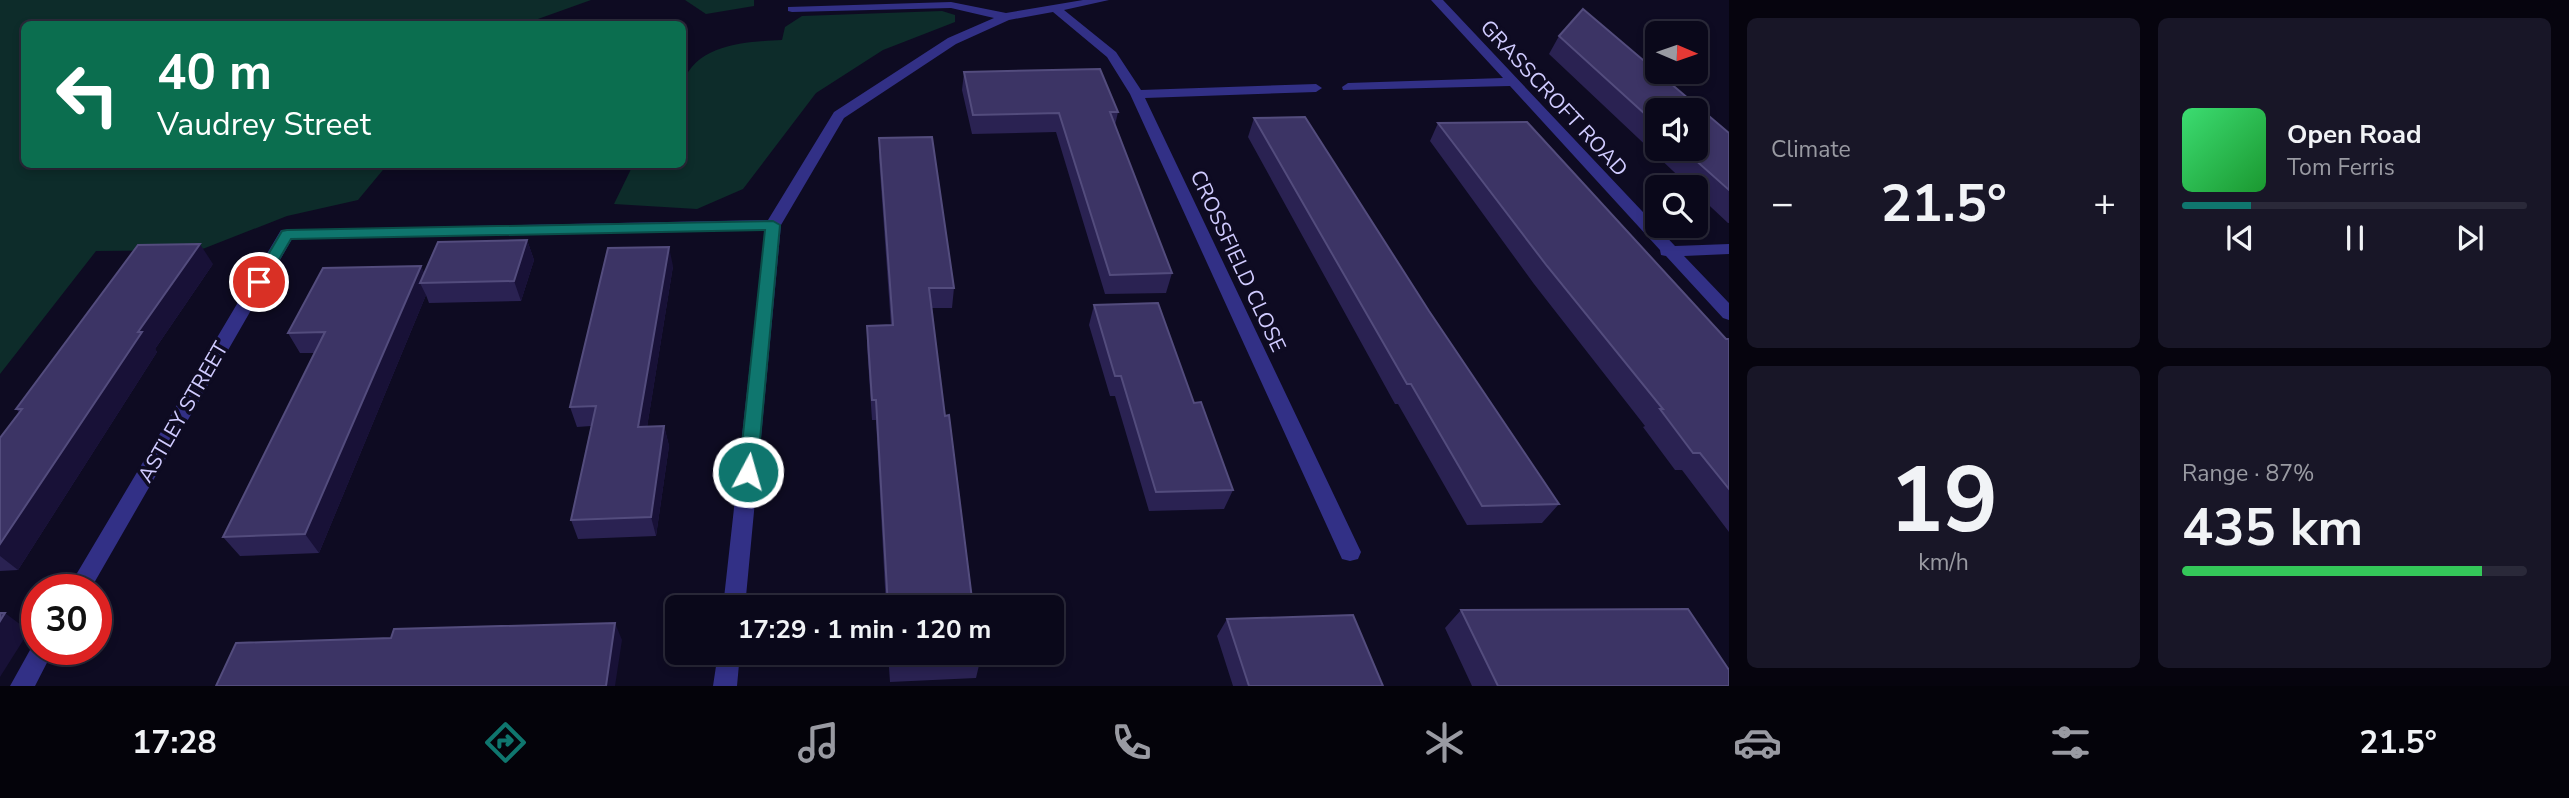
<!DOCTYPE html>
<html lang="en">
<head>
<meta charset="utf-8">
<style>
	:root { --surface:#0a081a; --page:#181627; --text:#f1f3f6; --muted:#999aa2; --line:#2a2939; --accent:#0f766e }
	body { margin:0; font-family:"Nunito Sans",sans-serif; background:var(--page); color:var(--text); height:100vh; display:flex; flex-direction:column; font-size:26px; white-space:nowrap }
	* { box-sizing:border-box; margin:0 }
	p { font-size:23px; color:var(--muted) }
	.icon { flex:none; width:38px; height:38px; fill:none; stroke:currentColor; stroke-width:2; stroke-linecap:round; stroke-linejoin:round }
	.map { position:relative; flex:1; overflow:hidden }
	.details { display:flex; flex-direction:column; gap:18px; padding:18px; background:#06040e; width:840px }
	.details>* { flex:none }
	.top-card { position:absolute; left:21px; top:21px; width:665px; height:147px; border-radius:10px; box-shadow:0 4px 10px #0003,0 0 0 2px var(--line); background:#0b6e4f; color:#fff; overflow:hidden }
	.needle { width:46px; rotate:92deg }
	.tools { position:absolute; left:1645px; top:21px; display:grid; gap:14px }
	.tools a { display:grid; place-items:center; width:63px; height:63px; border-radius:10px; background:var(--surface); box-shadow:0 4px 10px #0003,0 0 0 2px var(--line); font-size:35px }
	.speed { position:absolute; left:21px; top:574px; display:flex; gap:14px; font-size:35px; font-weight:700; text-align:center }
	.speed>* { display:grid; place-content:center; width:91px; height:91px; border-radius:50%; background:var(--surface); box-shadow:0 4px 10px #0003,0 0 0 2px var(--line); line-height:1 }
	.speed .limit { border:10px solid #d22; background:#fff; color:#111 }
	.pin { position:absolute; display:grid; place-items:center; width:60px; height:60px; color:#fff; margin:-30px; border:4px solid #fff; border-radius:50%; box-shadow:0 2px 7px #0007 }
	.me { position:absolute; width:77px; margin:-38px; rotate:6deg; stroke-linejoin:round; filter:drop-shadow(0 0 5px #0008) }
	.turn { display:flex; align-items:center; gap:24px; height:147px; padding:0 21px; font-size:32px }
	.turn .icon { width:91px; height:91px; stroke-width:2.5 }
	.turn b { display:block; font-size:49px; line-height:60px }
	.big { font-size:52px; font-weight:700; line-height:1.1 }
	.details .widget { flex:1; display:flex; flex-direction:column; justify-content:center; gap:10px; min-width:0; padding:0 24px; border-radius:10px; background:var(--page) }
	.details .dial { align-items:center; gap:0 }
	.dial b { font-size:91px; line-height:1 }
	.song { display:flex; align-items:center; gap:21px }
	.cover { width:84px; height:84px; border-radius:10px; background:linear-gradient(135deg,hsl(140 70% 55%),hsl(130 70% 35%)) }
	.played { height:7px; border-radius:4px; background:linear-gradient(90deg,var(--accent) 20%,var(--line) 20%) }
	.keys { display:flex; justify-content:space-around; direction:ltr }
	.heat { display:flex; justify-content:space-between; align-items:center; font-size:38px; direction:ltr }
	.charge { height:10px; border-radius:5px; background:linear-gradient(90deg,#34c759 87%,var(--line) 0) }
	.details .tiles { flex:1; display:grid; gap:18px; grid-template-columns:repeat(2,1fr) }
	.trip { position:absolute; left:665px; top:595px; width:399px; height:70px; border-radius:10px; background:var(--surface); box-shadow:0 4px 10px #0003,0 0 0 2px var(--line); font-weight:700; line-height:70px; text-align:center }
	.tabs { display:flex; height:112px; justify-content:space-around; align-items:center; background:#04030a; color:var(--muted) }
	.tabs .icon { width:49px; height:49px }
	.tabs .current { color:var(--accent) }
	.tabs b { font-size:32px; color:var(--text) }
	main { display:flex; flex:1; min-height:0 }
	.map>svg:first-child { display:block }
	.green { fill:#0d2c2a }
	.lines { fill:none; stroke-linecap:round; stroke-linejoin:round }
	.minor { fill:#323086; fill-rule:evenodd }
	.wall { fill:#2a2252; fill-rule:evenodd }
	.shaded-wall { fill:#181137 }
	.building { fill:#3c3465; stroke:#534c7d; stroke-width:2 }
	.route { fill:#0f766e; stroke:#0a4d48; stroke-width:2 }
	.labels { text-anchor:middle; dominant-baseline:central; stroke-width:7; stroke-linejoin:round; paint-order:stroke }
	.street-label { font-size:21px; fill:#d0cbff; stroke:#0e0b22 }
</style>
</head>
<body>
<main>
<div class="map">
<svg width="1729" height="686" viewBox="0 0 1729 686">
	<rect width="100%" height="100%" fill="#0e0b22"/>
	<path class="green" d="M0,0H591L524,24H24V164L387,165L358,200L287,216L200,250L96,251L0,374Z
		M685,0H754V6L706,14Z
		M942,11L955,15V22L883,50L816,93L743,189L697,209L614,204L633,165L682,164C682,147 678,97 683,83C697,43 748,42 782,40L785,27L802,16Z"/>
	<g class="lines">
		<path class="minor" d="M1083,0H1109L1064,10L1116,52L1141,90L1316,84L1322,88L1316,92L1145,98L1361,552L1358,559L1350,561L1342,559L1130,94L1107,57L1053,12L1009,20L956,44L844,118L781,225L745,607H723L765,230L292,239L90,590H67L281,230L768,220L834,112L948,38L994,18L951,8L792,12L788,11V7L951,2L1006,13Z
			M1431,0H1443L1675,246L1729,244V254L1684,256L1729,303V320L1723,318L1666,256L1661,255L1660,250L1510,86L1343,90L1342,87L1348,83L1503,78Z
			M35,641L37,649H54L35,686H10Z
			M718,653H740L737,686H713Z"/>
	</g>
	<path class="wall" d="M1559,36L1729,133V223H1728L1696,193V187H1690L1549,54ZM1657,110L1696,149H1657Z
		M964,72L1118,112L1115,125L1172,273L1166,293L1105,294L1056,132L972,134L962,90Z
		M1254,118L1429,311L1559,504L1542,523L1467,525L1398,404H1395L1248,137Z
		M1438,123L1726,339H1729V532L1682,470H1675L1643,427L1645,426L1534,284L1430,141Z
		M879,138L954,288L952,308H931L945,416L973,607H886L876,420H872L867,346V326L891,325L879,158Z
		M527,240L534,260L521,301L429,303L426,295L319,553L240,556L223,537L315,353H300L288,333L421,266L424,273Z
		M213,264L155,349L157,352L18,570L0,571V438L20,413L16,409Z
		M673,266L647,427L664,426L669,446L656,536L578,539L571,520L591,426L577,427L570,407Z
		M1094,305L1194,403L1233,490L1224,509L1149,511L1115,396H1110L1089,325Z
		M1461,610L1729,686H1472L1445,628Z
		M1227,619L1383,686H1233L1217,636Z
		M888,653H979L980,661L976,678L890,682Z"/>
	<path class="shaded-wall" d="M527,240L534,260L521,301L514,281Z
		M200,244L213,264L155,349L157,352L18,570L0,556V544L138,332Z
		M669,247L673,266L644,446L638,427Z
		M421,266L429,283H420L426,295L319,553L305,534Z
		M664,426L669,446L656,536L651,517Z
		M5,613L29,631L0,677V621Z
		M615,623L622,640L615,686H606Z"/>
	<path class="building" d="M1583,9L1729,133V190L1683,149H1696V110H1657V125L1559,36Z
		M1100,69L1118,112H1110L1172,273L1110,275L1059,113L973,115L964,72Z
		M1305,117L1429,311L1559,504L1482,506L1411,384H1407L1254,118Z
		M1527,122L1726,339H1729V489L1700,453H1693L1660,409H1663L1547,266L1438,123Z
		M932,137L954,288H929L945,416L949,415L973,607H888L876,400H872L867,326L893,325L879,138Z
		M527,240L514,281L420,283L438,242Z
		M200,244L138,332H142L0,544V438L22,409H16L138,245Z
		M669,247L638,427L664,426L651,517L571,520L596,406L570,407L608,248Z
		M421,266L305,534L223,537L325,332L288,333L323,268Z
		M1158,303L1194,403L1201,402L1233,490L1156,492L1121,376H1115L1094,305Z
		M1688,609L1729,670V686H1498L1461,610Z
		M0,613H5L0,621Z
		M1353,615L1383,686H1249L1227,619Z
		M615,623L606,686H216L236,643L391,638L394,629Z
		M890,653H979L980,661L891,665Z"/>
	<path class="route" d="M773,221L780,225L757,472L748,480L739,472L765,230L291,239L264,285L259,287L252,282L282,231L287,230Z"/>
	<g class="labels">
		<g class="street-label">
			<text transform="translate(1554 98) rotate(47)">GRASSCROFT ROAD</text>
			<text transform="translate(1238 261) rotate(65)">CROSSFIELD CLOSE</text>
			<text transform="translate(183 412) rotate(-60)">ASTLEY STREET</text>
		</g>
	</g>
</svg>
<div class="tools">
<a><svg class="needle" viewBox="-14 -14 28 28"><path d="M0-13l5 13h-10z" fill="#e53935"/><path d="M0 13l5-13h-10z" fill="#999aa2"/></svg></a>
<a><svg class="icon" aria-label="sound" viewBox="0 0 24 24"><path d="M4 9h4l5-4v14l-5-4H4zM17 9q2 3 0 6"/></svg></a>
<a><svg class="icon" aria-label="search" viewBox="0 0 24 24"><circle cx="10" cy="10" r="6"/><path d="M15 15l6 6"/></svg></a>
</div>
<div class="speed"><div class="limit">30</div></div>
<div class="pin" style="left:259px;top:282px;background:#d93025"><svg class="icon" aria-label="arrive" viewBox="0 0 24 24"><path d="M6 21V4h12l-3 4 3 4H6"/></svg></div>
<svg class="me" style="left:748px;top:472px" viewBox="-20 -20 40 40"><circle r="17" fill="#0f766e" stroke="#fff" stroke-width="3"/><path d="M0-11L8 9 0 5-8 9z" fill="#fff"/></svg>
<div class="trip">17:29 · 1 min · 120 m</div>
<div class="top-card">
<div class="turn"><svg class="icon" aria-label="left" viewBox="0 0 24 24"><path d="M17 20v-9H6M10 6l-5 5 5 5"/></svg><div><b>40 m</b>Vaudrey Street</div></div>
</div>
</div>
<section class="details">
<div class="tiles">
<div class="widget"><p>Climate</p>
<div class="heat"><a>−</a><b class="big">21.5°</b><a>+</a></div>
</div>
<div class="widget">
<div class="song"><i class="cover"></i><div><b>Open Road</b><p>Tom Ferris</p></div></div>
<div class="played"></div>
<div class="keys"><svg class="icon" aria-label="previous" viewBox="0 0 24 24"><path d="M18 5L8 12l10 7zM5 5v14"/></svg><svg class="icon" aria-label="pause" viewBox="0 0 24 24"><path d="M8 5v14M16 5v14"/></svg><svg class="icon" aria-label="next" viewBox="0 0 24 24"><path d="M6 5l10 7-10 7zM19 5v14"/></svg></div>
</div>
<div class="widget dial"><b>19</b><p>km/h</p></div>
<div class="widget"><p>Range · 87%</p><b class="big">435 km</b><div class="charge"></div></div>
</div>
</section>
</main>
<nav class="tabs">
<b>17:28</b>
<svg class="icon current" aria-label="directions" viewBox="0 0 24 24"><path d="M12 3l9 9-9 9-9-9zM9 14v-3h6M13 9l2 2-2 2"/></svg>
<svg class="icon" aria-label="music" viewBox="0 0 24 24"><path d="M9 18V5l10-2v13"/><circle cx="6" cy="18" r="3"/><circle cx="16" cy="16" r="3"/></svg>
<svg class="icon" aria-label="phone" viewBox="0 0 24 24"><path d="M5 4h4l2 5-3 2q2 4 5 5l2-3 5 2v4C11 20 4 13 5 4z"/></svg>
<svg class="icon" aria-label="climate" viewBox="0 0 24 24"><path d="M12 3v18M4 7l16 10M4 17L20 7"/></svg>
<svg class="icon" aria-label="car" viewBox="0 0 24 24"><path d="M5 17H2v-5l4-1 3-4h7l3 4 3 1v5h-3M9 17h6M6 11h13"/><circle cx="7" cy="17" r="2"/><circle cx="17" cy="17" r="2"/></svg>
<svg class="icon" aria-label="filters" viewBox="0 0 24 24"><path d="M4 7h16M4 17h16"/><circle cx="9" cy="7" r="2"/><circle cx="15" cy="17" r="2"/></svg>
<b>21.5°</b>
</nav>
</body>
</html>
